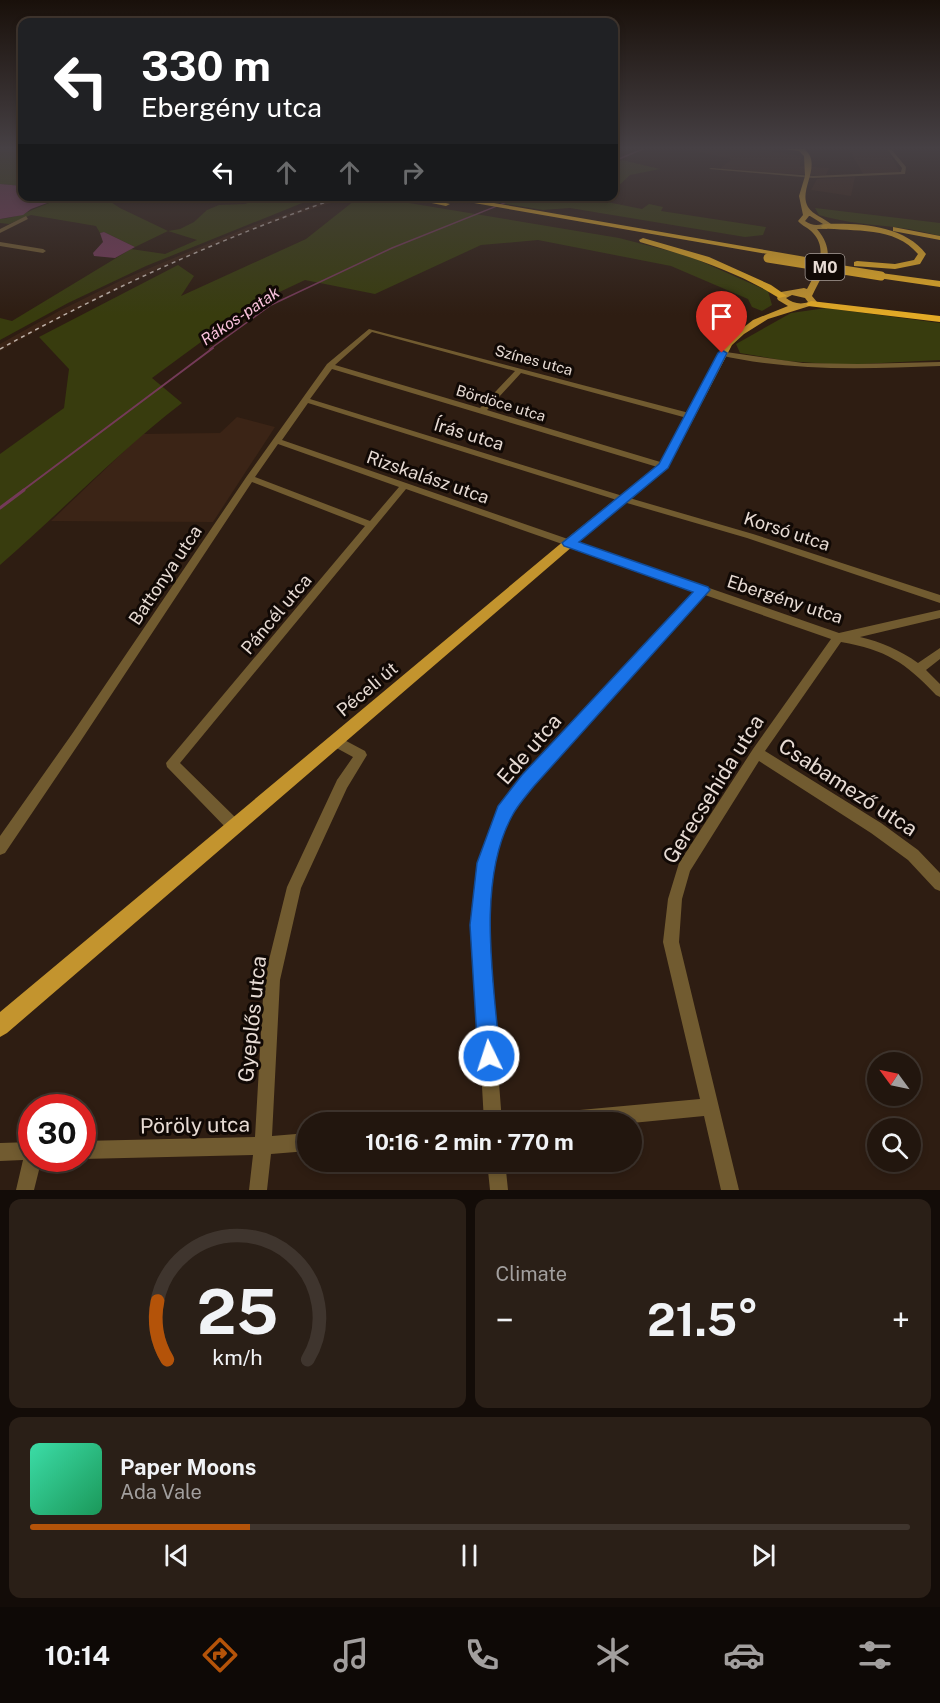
<!DOCTYPE html>
<html lang="en">
<head>
<meta charset="utf-8">
<style>
	:root { --surface:#22160e; --page:#2a1f17; --text:#f1f3f6; --muted:#a29f9e; --line:#3f352e; --accent:#b45309 }
	body { margin:0; font-family:"Public Sans",sans-serif; background:var(--page); color:var(--text); height:100vh; display:flex; flex-direction:column; font-size:22px; white-space:nowrap }
	* { box-sizing:border-box; margin:0 }
	p { font-size:20px; color:var(--muted) }
	.icon { flex:none; width:33px; height:33px; fill:none; stroke:currentColor; stroke-width:2; stroke-linecap:round; stroke-linejoin:round }
	.map { position:relative; height:1190px; overflow:hidden }
	.side { display:flex; flex-direction:column; gap:9px; padding:9px; background:#130c08; flex:1 }
	.side>* { flex:none }
	.top-card { position:absolute; left:18px; top:18px; width:600px; height:183px; border-radius:12px; box-shadow:0 3px 9px #0003,0 0 0 2px var(--line); background:#202124; color:#fff; overflow:hidden }
	.needle { width:39px; rotate:303deg }
	.controls { position:absolute; left:867px; top:1052px; display:grid; gap:12px }
	.controls a { display:grid; place-items:center; width:54px; height:54px; border-radius:50%; background:var(--surface); box-shadow:0 3px 9px #0003,0 0 0 2px var(--line); font-size:30px }
	.speed { position:absolute; left:18px; top:1094px; display:flex; gap:12px; font-size:30px; font-weight:700; text-align:center }
	.speed>* { display:grid; place-content:center; width:78px; height:78px; border-radius:50%; background:var(--surface); box-shadow:0 3px 9px #0003,0 0 0 2px var(--line); line-height:1 }
	.speed .limit { border:9px solid #d22; background:#fff; color:#111 }
	.pin { position:absolute; display:grid; place-items:center; width:51px; height:51px; color:#fff; margin:-62px -26px; border-radius:50% 50% 50% 0; rotate:-45deg; box-shadow:0 0 6px #0007 }
	.pin .icon { rotate:45deg }
	.me { position:absolute; width:66px; margin:-33px; rotate:356deg; stroke-linejoin:round; filter:drop-shadow(0 0 4px #0008) }
	.turn { display:flex; align-items:center; gap:21px; height:126px; padding:0 24px; font-size:27px }
	.turn .icon { width:78px; height:78px; stroke-width:2.5 }
	.turn b { display:block; font-size:42px; line-height:51px }
	.lanes { display:flex; align-items:center; height:57px; padding:0 24px; background:#0003; justify-content:center; gap:30px; direction:ltr }
	.lanes .off { opacity:.35 }
	.big { font-size:45px; font-weight:700; line-height:1.1 }
	.side .tile { flex:1; display:flex; flex-direction:column; justify-content:center; gap:9px; min-width:0; padding:0 21px; border-radius:12px; background:var(--page) }
	.side .dial { align-items:center; gap:0 }
	.dial svg { height:156px; overflow:visible; fill:none; stroke:var(--line); stroke-width:7; stroke-linecap:round; text-anchor:middle }
	.dial text { fill:var(--text); stroke:none }
	.song { display:flex; align-items:center; gap:18px }
	.cover { width:72px; height:72px; border-radius:9px; background:linear-gradient(135deg,hsl(160 70% 55%),hsl(150 70% 35%)) }
	.played { height:6px; border-radius:3px; background:linear-gradient(90deg,var(--accent) 25%,var(--line) 25%) }
	.keys { display:flex; justify-content:space-around; direction:ltr }
	.heat { display:flex; justify-content:space-between; align-items:center; font-size:33px; direction:ltr }
	.side .tiles { flex:1; display:grid; gap:9px; grid-template-columns:1fr 1fr }
	.tile:last-child { grid-column:span 2 }
	.trip { position:absolute; left:297px; top:1112px; width:345px; height:60px; border-radius:30px; background:var(--surface); box-shadow:0 3px 9px #0003,0 0 0 2px var(--line); font-weight:700; line-height:60px; text-align:center }
	.tab-bar { display:flex; height:96px; justify-content:space-around; align-items:center; background:#0e0906; color:var(--muted) }
	.tab-bar .icon { width:42px; height:42px }
	.tab-bar .current { color:var(--accent) }
	.tab-bar b { font-size:27px; color:var(--text) }
	.map>svg:first-child { display:block }
	.built { fill:#3b2416 }
	.green { fill:#383c0e }
	.water { fill:#743a58 }
	.lines { fill:none; stroke-linecap:round; stroke-linejoin:round }
	.stream-far2 { stroke:#743a58; stroke-width:1.5 }
	.stream-far1 { stroke:#743a58; stroke-width:2 }
	.stream { stroke:#743a58; stroke-width:3 }
	.minor { fill:#715b30; fill-rule:evenodd }
	.major { fill:#c3942e; fill-rule:evenodd }
	.highway { fill:#e3aa26; fill-rule:evenodd }
	.rail { stroke:#bdb0a8; stroke-width:1.5; stroke-dasharray:4 4; stroke-linecap:butt }
	.highway-bridge { stroke:#e3aa26; stroke-width:9 }
	.route { fill:#1a73e8; stroke:#114b97; stroke-width:1.5 }
	.labels { text-anchor:middle; dominant-baseline:central; stroke-width:6; stroke-linejoin:round; paint-order:stroke }
	.far-street-label { font-size:15px; fill:#e7dbd4; stroke:#110905 }
	.shield { fill:#110905; stroke:#a79c96; stroke-width:1.5 }
	.shield-label { font-size:16px; font-weight:bold; fill:#e7dbd4 }
	.far-water-label { font-size:16px; font-style:italic; fill:#fac2dc; stroke:#110905 }
	.street-label { font-size:18px; fill:#e7dbd4; stroke:#110905 }
	.near-street-label { font-size:21px; fill:#e7dbd4; stroke:#110905 }
</style>
</head>
<body>
<div class="map">
<svg width="940" height="1190" viewBox="0 0 940 1190">
	<rect width="100%" height="100%" fill="#2e1d12"/>
	<path class="built" d="M685,149H772L770,151L801,156L800,166L829,168L826,175H817L718,170L732,159Z
		M849,149H887L901,174H863Z
		M855,177L851,196L811,190L817,179Z
		M336,197H349L253,229L164,266L69,313L0,351V344L59,311L126,278L248,227Z
		M237,417L275,427L213,522L51,521L142,434L220,433Z"/>
	<path class="green" d="M0,149H22V173L19,175L22,176V186L0,184Z
		M622,160L660,169L630,175L614,190V164Z
		M54,197H103L120,208L168,231L180,229L194,222L207,210L219,205L245,204L265,197H317L146,266L68,303L0,340V318L12,321L131,249L165,254L197,240L168,231L135,247L104,232L100,233L96,226L31,215L9,224L0,223V219C20,218 36,207 55,201L57,199Z
		M359,197H373L619,238L689,256L768,291L772,305L762,311L752,307L748,299L671,266L538,240L481,245L375,294L305,280L250,306L152,378L182,403C117,453 61,512 0,565V454L64,408L69,369L39,337L178,265L194,276L181,296L306,239Z
		M465,197H607L602,201L642,209L649,204L663,207L661,211L766,227L763,235L745,237L570,208L543,210Z
		M815,208L940,223V236C901,224 858,227 819,215Z
		M826,308L940,323V360L843,365L787,361L740,353L736,344L791,313Z"/>
	<path class="water" d="M0,184L22,186V196L54,197L58,199L31,209L23,215L0,219Z
		M104,232L135,247L115,258L94,256L93,253L103,242L100,233Z"/>
	<g class="lines">
		<path class="stream-far2" d="M614,161L643,149
			M210,349L271,305L392,248L522,196"/>
		<path class="stream-far1" d="M22,491L213,348"/>
		<path class="stream" d="M0,508L24,490"/>
		<path class="minor" d="M887,149H891L906,167L905,174L813,178L709,169L711,168L813,176L901,172L902,168Z
			M26,216L28,219L0,233V229Z
			M0,242L43,249L46,251L43,253L0,246Z
			M369,329L693,414L694,416L693,418H687L521,373L487,410L667,464V468L664,469L332,369L310,399L626,497L753,534L940,595V603L747,538L620,501L308,403L282,440L839,633L940,610V618L860,637C881,642 900,650 918,663L940,648V659L926,670L940,684V697L936,695C905,662 886,650 841,642L765,751L881,823L918,850L940,873V891L935,889L908,860L871,833L759,761L690,871L682,899L679,942L739,1190H721L704,1116L632,1123L538,1122L541,1116L547,1113L700,1099L663,942L668,899L679,863L753,749L831,639L705,595L532,785L510,814L493,863L487,925L502,1122H484L473,925L479,863L497,811L522,777L696,591L406,489L180,763L240,822L242,827L240,832L235,834L230,832L167,767L166,763L365,526L252,482L80,742L5,853L0,855V836L72,734L247,476L327,364ZM372,332L515,371L480,408L335,365ZM278,444L399,487L370,521L255,477Z
			M719,351L803,363L858,364L940,362V366C866,369 792,372 719,355Z
			M335,735L365,751L367,755L347,788L301,888L280,980L272,1136L308,1133V1151L271,1154L267,1190H249L253,1155L82,1159L80,1158H82V1141L255,1137L264,980L287,887L337,780L353,757L331,745L329,741L331,737Z
			M32,1142V1158H42L34,1190H16L23,1160L0,1161V1143Z
			M487,1161H505L508,1190H490Z"/>
		<path class="major" d="M782,149H805C806,151 809,153 810,156C817,172 799,192 808,207C813,215 824,218 831,224L827,229H817C838,254 824,271 812,296L817,302L816,304L768,319L744,334L732,345L668,468L573,546L7,1033L0,1037V1012L565,540L659,464L725,342L753,320L788,306L778,300L777,298L781,292L804,288L807,289C816,272 829,250 813,233C809,228 802,226 798,221L803,215L799,196L805,176L804,156L799,151ZM809,216H810L823,224C816,226 811,225 805,221ZM792,295L805,298L808,302C801,305 792,303 786,298Z"/>
		<path class="highway" d="M398,196H416L450,204L446,206Z
			M434,196H453L823,260L819,263Z
			M825,224C859,223 904,225 926,254L920,264L895,269L854,266V262L857,261L895,264L914,260L918,254C895,226 854,232 822,228L821,226Z
			M893,227L940,236V240L893,231Z
			M643,238L709,257L771,285L787,296L779,298C737,271 688,256 640,242L639,240Z
			M881,273L940,281V287L878,278V274Z
			M811,301L940,316V322L808,306L806,304Z"/>
		<path class="rail" d="M0,349C111,288 224,236 344,196"/>
		<path class="highway-bridge" d="M768,258L881,276"/>
	</g>
	<linearGradient id="sky" x2="0" y2="1"><stop stop-color="#19100a"/><stop offset="0.47" stop-color="#464044"/><stop offset="1" stop-color="#464044" stop-opacity="0"/></linearGradient>
	<rect width="940" height="315" fill="url(#sky)"/>
	<path class="route" d="M722,350L727,353L668,468L579,542L708,587L710,590L534,786C526,796 517,806 512,816C476,882 494,984 500,1056L496,1064L489,1067L481,1064L478,1056L470,925L477,863L498,806L522,775L693,592L564,546L562,543L659,464L718,353Z"/>
	<g class="labels">
		<g class="far-street-label">
			<text transform="translate(534 360) rotate(15)">Színes utca</text>
			<text transform="translate(501 403) rotate(17)">Bördöce utca</text>
		</g>
		<rect class="shield" x="805.5" y="254" width="39" height="26" rx="4.5"/>
		<g class="shield-label">
			<text x="825" y="267">M0</text>
		</g>
		<g class="far-water-label">
			<text transform="translate(240 316) rotate(-34)">Rákos-patak</text>
		</g>
		<g class="street-label">
			<text transform="translate(469 434) rotate(17)">Írás utca</text>
			<text transform="translate(428 477) rotate(19)">Rizskalász utca</text>
			<text transform="translate(787 531) rotate(18)">Korsó utca</text>
			<text transform="translate(165 575) rotate(-56)">Battonya utca</text>
			<text transform="translate(785 599) rotate(18)">Ebergény utca</text>
			<text transform="translate(276 614) rotate(-50)">Páncél utca</text>
			<text transform="translate(367 689) rotate(-40)">Péceli út</text>
		</g>
		<g class="near-street-label">
			<text transform="translate(529 749) rotate(-49)">Ede utca</text>
			<text transform="translate(848 787) rotate(33)">Csabamező utca</text>
			<text transform="translate(713 789) rotate(-58)">Gerecsehida utca</text>
			<text transform="translate(252 1019) rotate(-84)">Gyeplős utca</text>
			<text transform="translate(195 1125) rotate(-1)">Pöröly utca</text>
		</g>
	</g>
</svg>
<div class="controls">
<a><svg class="needle" viewBox="-14 -14 28 28"><path d="M0-13l5 13h-10z" fill="#e53935"/><path d="M0 13l5-13h-10z" fill="#a29f9e"/></svg></a>
<a><svg class="icon" aria-label="search" viewBox="0 0 24 24"><circle cx="10" cy="10" r="6"/><path d="M15 15l6 6"/></svg></a>
</div>
<div class="speed"><div class="limit">30</div></div>
<div class="pin" style="left:722px;top:353px;background:#d93025"><svg class="icon" aria-label="arrive" viewBox="0 0 24 24"><path d="M6 21V4h12l-3 4 3 4H6"/></svg></div>
<svg class="me" style="left:489px;top:1056px" viewBox="-20 -20 40 40"><circle r="17" fill="#1a73e8" stroke="#fff" stroke-width="3"/><path d="M0-11L8 9 0 5-8 9z" fill="#fff"/></svg>
<div class="trip">10:16 · 2 min · 770 m</div>
<div class="top-card">
<div class="turn"><svg class="icon" aria-label="left" viewBox="0 0 24 24"><path d="M17 20v-9H6M10 6l-5 5 5 5"/></svg><div><b>330 m</b>Ebergény utca</div></div>
<div class="lanes"><svg class="icon" aria-label="left" viewBox="0 0 24 24"><path d="M17 20v-9H6M10 6l-5 5 5 5"/></svg><svg class="icon off" aria-label="ahead" viewBox="0 0 24 24"><path d="M12 20V5M6 11l6-6 6 6"/></svg><svg class="icon off" aria-label="ahead" viewBox="0 0 24 24"><path d="M12 20V5M6 11l6-6 6 6"/></svg><svg class="icon off" aria-label="right" viewBox="0 0 24 24"><path d="M7 20v-9h11M14 6l5 5-5 5"/></svg></div>
</div>
</div>
<section class="side">
<div class="tiles">
<div class="tile dial"><svg viewBox="0 0 100 80">
<path d="M14 69A42 42 0 1 1 86 69"/>
<path d="M14 69A42 42 0 0 1 9 39" stroke="#b45309"/>
<text x="50" y="56" font-size="32" font-weight="700">25</text>
<text x="50" y="72" font-size="11">km/h</text>
</svg></div>
<div class="tile"><p>Climate</p>
<div class="heat"><a>−</a><b class="big">21.5°</b><a>+</a></div>
</div>
<div class="tile">
<div class="song"><i class="cover"></i><div><b>Paper Moons</b><p>Ada Vale</p></div></div>
<div class="played"></div>
<div class="keys"><svg class="icon" aria-label="previous" viewBox="0 0 24 24"><path d="M18 5L8 12l10 7zM5 5v14"/></svg><svg class="icon" aria-label="pause" viewBox="0 0 24 24"><path d="M8 5v14M16 5v14"/></svg><svg class="icon" aria-label="next" viewBox="0 0 24 24"><path d="M6 5l10 7-10 7zM19 5v14"/></svg></div>
</div>
</div>
</section>
<nav class="tab-bar">
<b>10:14</b>
<svg class="icon current" aria-label="directions" viewBox="0 0 24 24"><path d="M12 3l9 9-9 9-9-9zM9 14v-3h6M13 9l2 2-2 2"/></svg>
<svg class="icon" aria-label="music" viewBox="0 0 24 24"><path d="M9 18V5l10-2v13"/><circle cx="6" cy="18" r="3"/><circle cx="16" cy="16" r="3"/></svg>
<svg class="icon" aria-label="phone" viewBox="0 0 24 24"><path d="M5 4h4l2 5-3 2q2 4 5 5l2-3 5 2v4C11 20 4 13 5 4z"/></svg>
<svg class="icon" aria-label="climate" viewBox="0 0 24 24"><path d="M12 3v18M4 7l16 10M4 17L20 7"/></svg>
<svg class="icon" aria-label="car" viewBox="0 0 24 24"><path d="M5 17H2v-5l4-1 3-4h7l3 4 3 1v5h-3M9 17h6M6 11h13"/><circle cx="7" cy="17" r="2"/><circle cx="17" cy="17" r="2"/></svg>
<svg class="icon" aria-label="filters" viewBox="0 0 24 24"><path d="M4 7h16M4 17h16"/><circle cx="9" cy="7" r="2"/><circle cx="15" cy="17" r="2"/></svg>
</nav>
</body>
</html>
